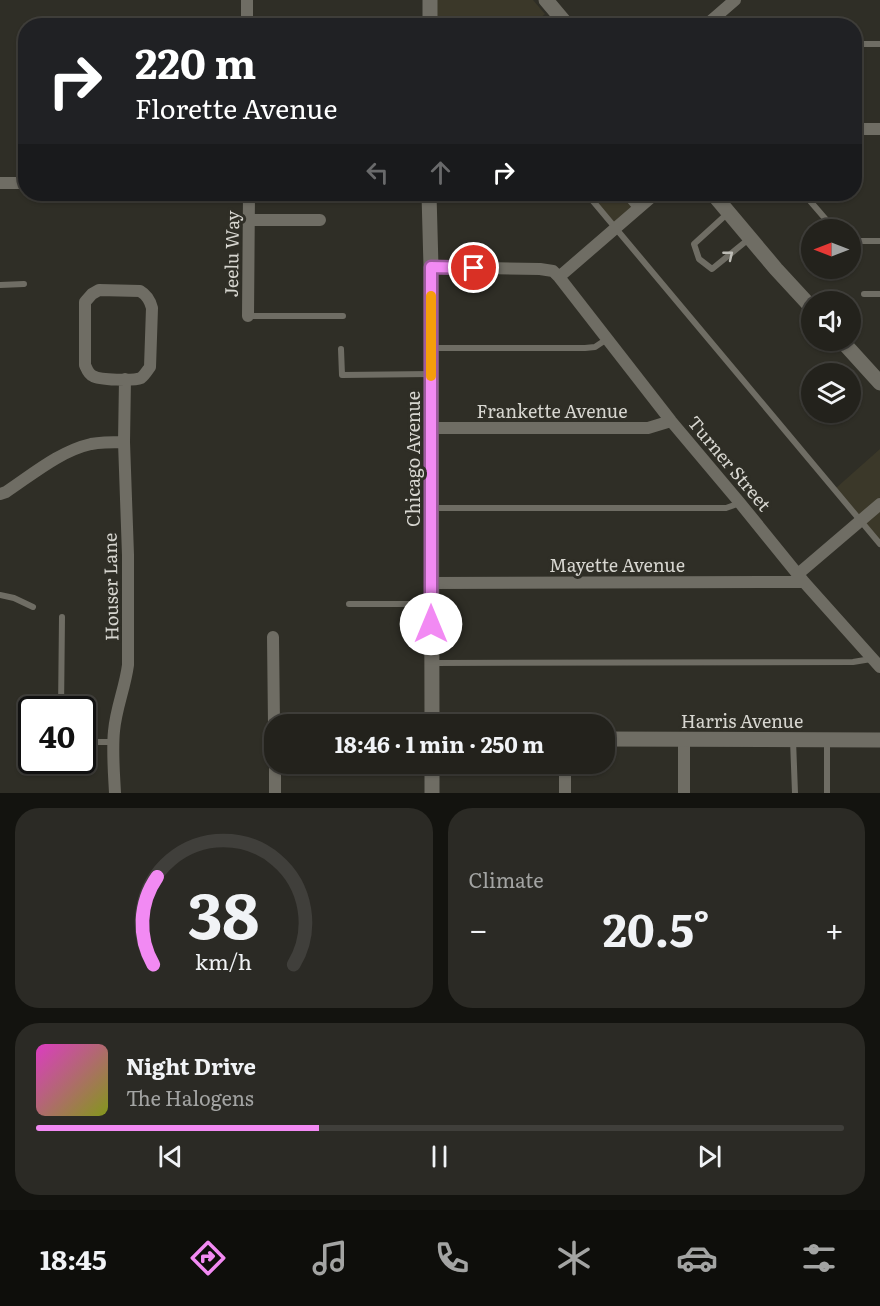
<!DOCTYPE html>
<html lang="en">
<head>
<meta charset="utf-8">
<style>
	:root { --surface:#23221c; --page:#2b2a25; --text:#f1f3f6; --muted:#a3a4a3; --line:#403f3b; --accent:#f28af3 }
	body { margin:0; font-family:Literata,serif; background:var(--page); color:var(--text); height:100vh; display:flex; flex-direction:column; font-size:22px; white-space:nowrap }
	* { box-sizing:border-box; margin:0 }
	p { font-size:20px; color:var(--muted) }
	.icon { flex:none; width:33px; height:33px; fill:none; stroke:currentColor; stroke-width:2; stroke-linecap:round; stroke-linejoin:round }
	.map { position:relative; height:793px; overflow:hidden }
	.panel { display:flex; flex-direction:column; gap:15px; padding:15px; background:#13130f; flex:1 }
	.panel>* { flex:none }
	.guide { position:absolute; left:18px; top:18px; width:844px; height:183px; border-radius:24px; box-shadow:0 2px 4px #0004,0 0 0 2px var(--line); background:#202124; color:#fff; overflow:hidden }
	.needle { width:39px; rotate:270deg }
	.fabs { position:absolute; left:801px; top:219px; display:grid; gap:12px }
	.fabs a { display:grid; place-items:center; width:60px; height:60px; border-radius:50%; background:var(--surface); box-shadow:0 2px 4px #0004,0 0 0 2px var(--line); font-size:30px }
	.speed { position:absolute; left:18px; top:696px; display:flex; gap:12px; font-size:30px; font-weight:700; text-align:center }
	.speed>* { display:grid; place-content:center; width:78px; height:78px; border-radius:50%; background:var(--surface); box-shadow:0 2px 4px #0004,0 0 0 2px var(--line); line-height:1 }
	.speed .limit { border:3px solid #111; border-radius:9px; background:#fff; color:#111 }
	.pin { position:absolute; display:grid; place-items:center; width:51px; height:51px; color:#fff; margin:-26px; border:3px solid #fff; border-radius:50%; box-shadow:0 2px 6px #0007 }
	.me { position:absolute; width:66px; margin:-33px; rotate:0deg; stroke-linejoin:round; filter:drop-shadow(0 0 4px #0008) }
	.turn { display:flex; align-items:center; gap:21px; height:126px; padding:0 18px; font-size:27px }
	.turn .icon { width:78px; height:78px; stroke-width:2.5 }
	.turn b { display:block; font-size:42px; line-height:51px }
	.lanes { display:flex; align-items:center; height:57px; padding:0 18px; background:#0003; justify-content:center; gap:30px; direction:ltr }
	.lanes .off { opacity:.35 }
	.big { font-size:45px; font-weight:700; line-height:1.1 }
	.panel .card { flex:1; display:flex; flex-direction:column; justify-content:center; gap:9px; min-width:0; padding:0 21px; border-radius:24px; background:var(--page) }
	.panel .dial { align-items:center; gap:0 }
	.dial svg { height:156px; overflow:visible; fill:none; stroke:var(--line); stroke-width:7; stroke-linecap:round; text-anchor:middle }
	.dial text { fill:var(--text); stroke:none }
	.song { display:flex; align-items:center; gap:18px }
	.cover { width:72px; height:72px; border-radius:9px; background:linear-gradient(135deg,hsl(310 70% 55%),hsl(70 70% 35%)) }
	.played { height:6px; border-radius:3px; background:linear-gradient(90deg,var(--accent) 35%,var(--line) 35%) }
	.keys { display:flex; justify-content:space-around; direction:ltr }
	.heat { display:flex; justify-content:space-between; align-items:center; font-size:33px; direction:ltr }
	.panel .tiles { flex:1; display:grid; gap:15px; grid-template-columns:1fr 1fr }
	.card:last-child { grid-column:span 2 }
	.trip { position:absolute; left:264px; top:714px; width:351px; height:60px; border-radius:24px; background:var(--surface); box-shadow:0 2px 4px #0004,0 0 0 2px var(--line); font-weight:700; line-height:60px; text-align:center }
	.tab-bar { display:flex; height:96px; justify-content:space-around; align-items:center; background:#0e0e0b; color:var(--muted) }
	.tab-bar .icon { width:42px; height:42px }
	.tab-bar .on { color:var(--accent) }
	.tab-bar b { font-size:27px; color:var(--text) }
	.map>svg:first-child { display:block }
	.built { fill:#3b3829 }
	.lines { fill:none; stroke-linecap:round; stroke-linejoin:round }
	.lane { stroke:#6f6d64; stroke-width:6 }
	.street { stroke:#6f6d64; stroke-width:12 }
	.secondary { stroke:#6f6d64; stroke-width:15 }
	.oneway { stroke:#bdbcb5 }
	.route-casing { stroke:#9d5a9e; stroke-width:15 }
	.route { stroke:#f28af3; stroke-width:10 }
	.slow { stroke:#f59e0b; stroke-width:10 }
	.labels { text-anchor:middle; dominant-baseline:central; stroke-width:6; stroke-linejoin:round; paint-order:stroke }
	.street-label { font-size:18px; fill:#d7d6d0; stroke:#2f2e26 }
</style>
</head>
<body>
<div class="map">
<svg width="880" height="793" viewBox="0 0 880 793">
	<rect width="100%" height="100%" fill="#2f2e26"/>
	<path class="built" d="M436,0H533L545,14L532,25L436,26Z
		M590,194H660L619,228Z
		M880,449V540L836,488Z"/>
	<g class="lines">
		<path class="lane" d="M855,44H880
			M587,194L880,544
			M624,194L637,209
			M804,194L835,230
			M728,213L694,244L699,259L712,269L750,238
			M850,241H880
			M0,285L24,284
			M864,294H880
			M248,316H343
			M433,348H585L595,347L607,339
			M341,349L342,375L431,374
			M433,508H726L740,503
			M0,595L14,598L33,607
			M349,604H430
			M432,663L853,662L871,659
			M61,710L62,617
			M793,740L795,793
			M827,740V793
			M82,742H113"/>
		<path class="street" d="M247,0V26
			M705,26L735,0
			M855,129H880
			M0,183H26
			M249,220H320
			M431,267L540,269L553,271L559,277L671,421L740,503L804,582L880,667
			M559,277L655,194
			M99,290L140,291C147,295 150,300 152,308L150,367C147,371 145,375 141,378C134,381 99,380 93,376C88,374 87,369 85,365V302L92,294Z
			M248,316L249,194
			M431,428H648L671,421
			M0,494L6,492C33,474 60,451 91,444C102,442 113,442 124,442
			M798,574L880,504
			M431,583L804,582
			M273,637L274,725
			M275,764V793
			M565,764V793
			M115,793C114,773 112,751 114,731C116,708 125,688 128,665V555L124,442L125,379
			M684,793V739"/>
		<path class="secondary" d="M546,0L568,26
			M430,26V0
			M429,194L431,267L432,724
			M713,194L776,269L812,308
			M841,340L880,383
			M604,739L880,740
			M432,764V793"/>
	</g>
	<defs><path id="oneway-chevron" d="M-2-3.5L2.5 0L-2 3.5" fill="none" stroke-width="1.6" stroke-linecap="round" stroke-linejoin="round" transform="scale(1.5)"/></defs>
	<use class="oneway" href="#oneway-chevron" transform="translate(729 255) rotate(-39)"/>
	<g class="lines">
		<defs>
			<path id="route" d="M431,624V267L474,268"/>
		</defs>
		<use href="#route" class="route-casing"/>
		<use href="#route" class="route"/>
		<path class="slow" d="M431,296V376"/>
	</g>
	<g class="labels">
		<g class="street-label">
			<text transform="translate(231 254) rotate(-89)">Jeelu Way</text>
			<text x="552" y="410">Frankette Avenue</text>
			<text transform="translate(412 459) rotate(-90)">Chicago Avenue</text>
			<text transform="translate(730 463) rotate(50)">Turner Street</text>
			<text x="617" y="564">Mayette Avenue</text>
			<text transform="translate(110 587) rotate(-91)">Houser Lane</text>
			<text x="742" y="720">Harris Avenue</text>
		</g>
	</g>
</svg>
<div class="fabs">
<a><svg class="needle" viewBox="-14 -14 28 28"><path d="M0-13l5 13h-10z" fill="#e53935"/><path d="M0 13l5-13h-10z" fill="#a3a4a3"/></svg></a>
<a><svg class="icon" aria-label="sound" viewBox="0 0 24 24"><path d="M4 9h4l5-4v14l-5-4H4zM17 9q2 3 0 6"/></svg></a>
<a><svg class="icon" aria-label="layers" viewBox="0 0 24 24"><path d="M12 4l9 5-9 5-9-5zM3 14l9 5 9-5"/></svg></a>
</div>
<div class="speed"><div class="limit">40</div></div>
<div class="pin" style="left:474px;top:268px;background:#d93025"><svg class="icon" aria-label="arrive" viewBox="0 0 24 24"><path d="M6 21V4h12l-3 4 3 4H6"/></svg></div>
<svg class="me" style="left:431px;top:624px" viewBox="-20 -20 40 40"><circle r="19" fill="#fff"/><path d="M0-13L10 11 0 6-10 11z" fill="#f28af3"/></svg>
<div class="trip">18:46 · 1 min · 250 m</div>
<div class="guide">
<div class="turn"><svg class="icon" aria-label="right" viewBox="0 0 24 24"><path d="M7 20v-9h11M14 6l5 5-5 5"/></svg><div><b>220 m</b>Florette Avenue</div></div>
<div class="lanes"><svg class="icon off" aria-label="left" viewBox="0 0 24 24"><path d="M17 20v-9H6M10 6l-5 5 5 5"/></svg><svg class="icon off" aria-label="ahead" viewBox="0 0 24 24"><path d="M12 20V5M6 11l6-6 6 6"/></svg><svg class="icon" aria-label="right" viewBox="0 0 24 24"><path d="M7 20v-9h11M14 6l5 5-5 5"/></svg></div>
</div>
</div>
<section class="panel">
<div class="tiles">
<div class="card dial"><svg viewBox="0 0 100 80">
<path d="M14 69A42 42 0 1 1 86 69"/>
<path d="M14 69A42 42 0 0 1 16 24" stroke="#f28af3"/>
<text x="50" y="56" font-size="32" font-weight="700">38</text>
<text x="50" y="72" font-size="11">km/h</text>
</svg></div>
<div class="card"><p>Climate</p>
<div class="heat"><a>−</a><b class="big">20.5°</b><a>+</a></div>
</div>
<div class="card">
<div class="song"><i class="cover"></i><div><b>Night Drive</b><p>The Halogens</p></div></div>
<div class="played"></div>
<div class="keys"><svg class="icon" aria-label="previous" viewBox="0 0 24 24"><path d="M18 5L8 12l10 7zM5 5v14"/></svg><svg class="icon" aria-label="pause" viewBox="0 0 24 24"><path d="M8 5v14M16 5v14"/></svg><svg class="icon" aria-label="next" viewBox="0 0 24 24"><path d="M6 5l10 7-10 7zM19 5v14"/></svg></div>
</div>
</div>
</section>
<nav class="tab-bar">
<b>18:45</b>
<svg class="icon on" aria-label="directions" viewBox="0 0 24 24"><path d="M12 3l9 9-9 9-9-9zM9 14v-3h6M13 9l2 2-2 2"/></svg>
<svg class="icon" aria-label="music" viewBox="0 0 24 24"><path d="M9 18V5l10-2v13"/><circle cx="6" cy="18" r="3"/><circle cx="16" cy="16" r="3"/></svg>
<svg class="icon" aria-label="phone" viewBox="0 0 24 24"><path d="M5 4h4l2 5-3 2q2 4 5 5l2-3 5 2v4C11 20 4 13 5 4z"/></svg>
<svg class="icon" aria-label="climate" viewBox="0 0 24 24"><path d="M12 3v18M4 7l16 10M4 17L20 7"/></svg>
<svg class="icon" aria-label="car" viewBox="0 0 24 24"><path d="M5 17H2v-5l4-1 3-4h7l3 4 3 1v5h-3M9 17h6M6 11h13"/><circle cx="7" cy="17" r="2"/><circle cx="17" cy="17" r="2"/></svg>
<svg class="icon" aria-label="filters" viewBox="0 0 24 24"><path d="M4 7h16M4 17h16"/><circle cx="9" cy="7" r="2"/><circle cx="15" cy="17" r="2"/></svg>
</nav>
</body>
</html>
